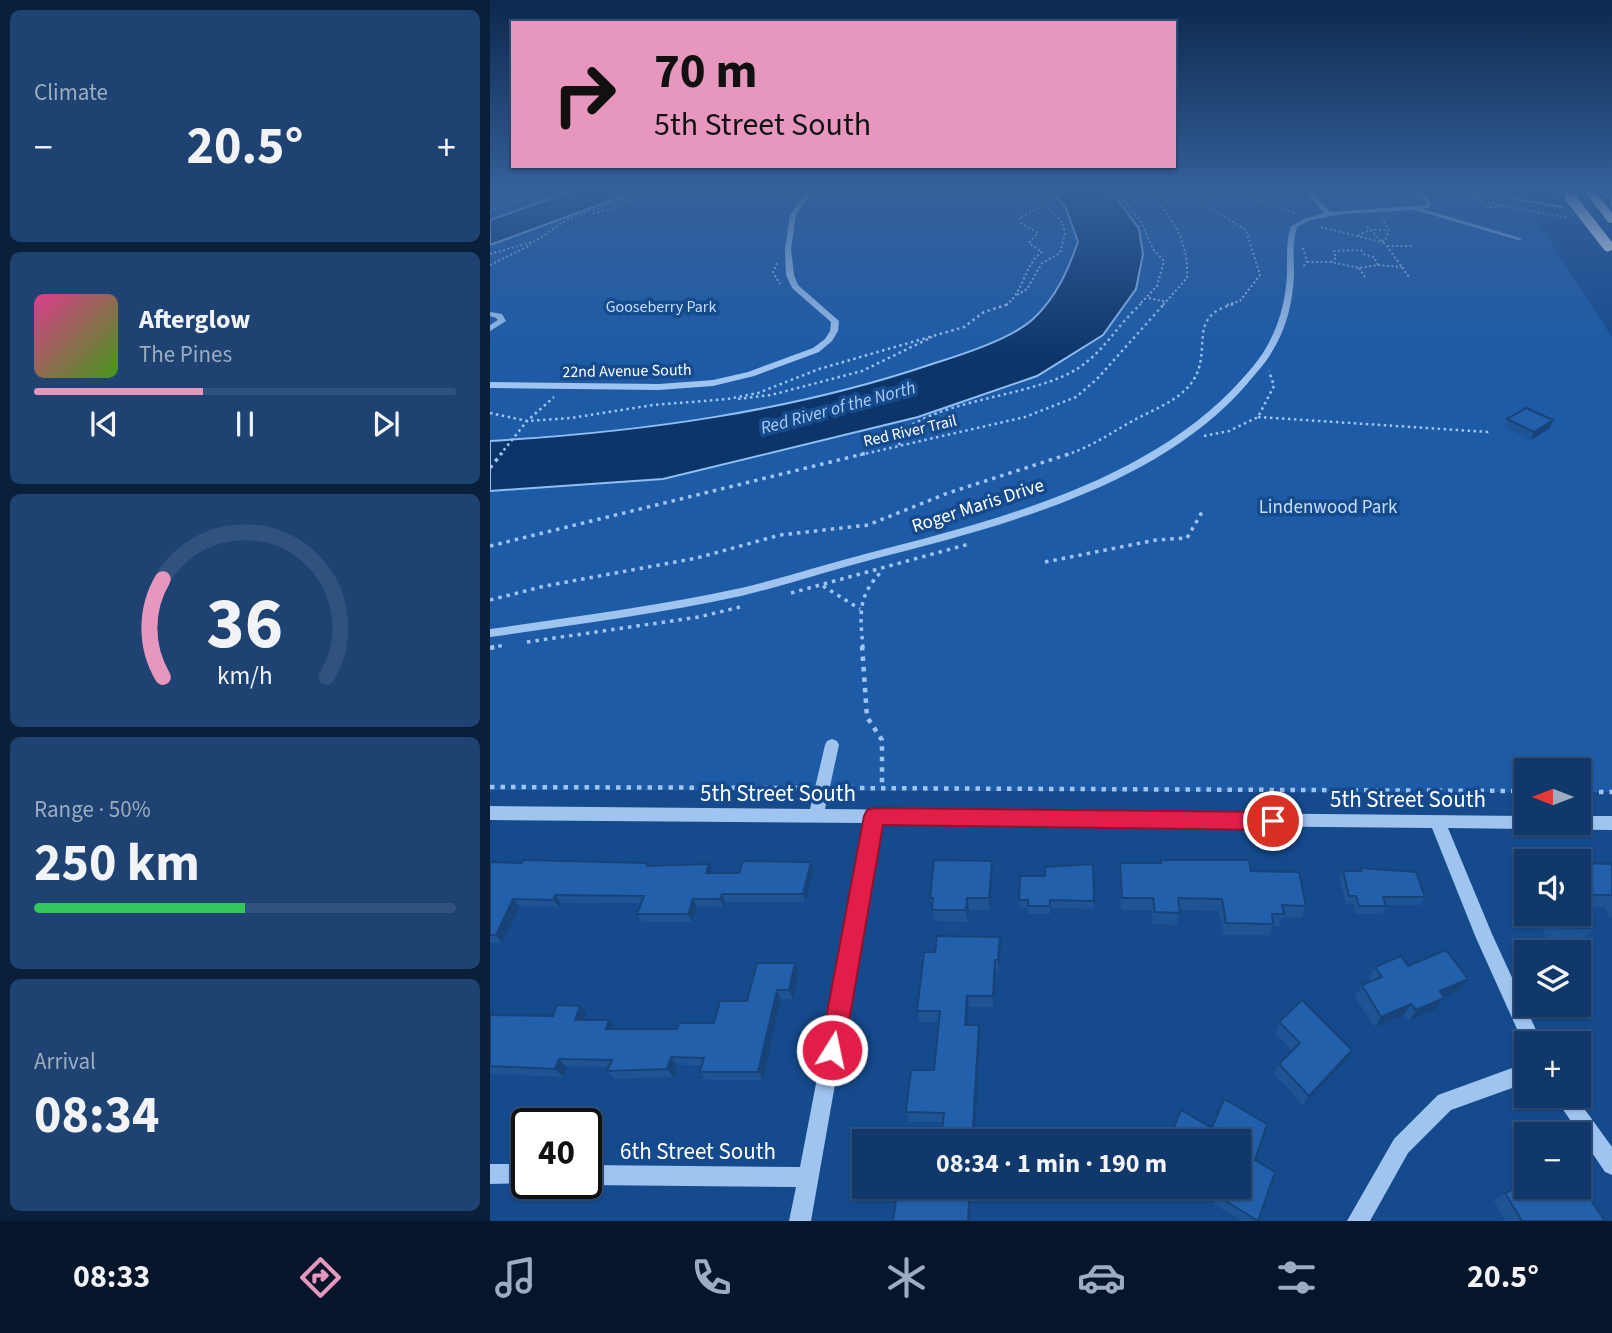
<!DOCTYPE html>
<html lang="en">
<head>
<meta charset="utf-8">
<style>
	:root { --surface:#10386a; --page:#1e4372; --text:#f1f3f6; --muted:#9cacc1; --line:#30527e; --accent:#e797bd }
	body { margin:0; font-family:"Source Sans 3",sans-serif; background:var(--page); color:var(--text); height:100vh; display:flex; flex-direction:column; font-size:26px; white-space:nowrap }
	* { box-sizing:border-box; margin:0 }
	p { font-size:23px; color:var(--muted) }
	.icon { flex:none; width:38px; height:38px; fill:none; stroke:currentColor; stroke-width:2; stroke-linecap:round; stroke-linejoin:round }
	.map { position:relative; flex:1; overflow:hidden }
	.side { display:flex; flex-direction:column; gap:10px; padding:10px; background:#091f3a; width:490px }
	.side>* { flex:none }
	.banner { position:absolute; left:21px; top:21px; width:665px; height:147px; border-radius:0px; box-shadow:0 2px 5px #0004,0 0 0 2px var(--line); background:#e797bd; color:#111; overflow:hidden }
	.needle { width:46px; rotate:270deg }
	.controls { position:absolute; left:1024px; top:758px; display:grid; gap:14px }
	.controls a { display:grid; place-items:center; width:77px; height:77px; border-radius:0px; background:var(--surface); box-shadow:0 2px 5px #0004,0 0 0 2px var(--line); font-size:35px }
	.speed { position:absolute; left:21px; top:1108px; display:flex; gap:14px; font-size:35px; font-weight:700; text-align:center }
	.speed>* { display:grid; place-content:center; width:91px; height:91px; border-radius:50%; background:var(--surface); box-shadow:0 2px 5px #0004,0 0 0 2px var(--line); line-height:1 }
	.speed .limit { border:4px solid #111; border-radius:10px; background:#fff; color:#111 }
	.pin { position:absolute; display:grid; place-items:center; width:60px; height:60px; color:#fff; margin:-30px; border:4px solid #fff; border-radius:50%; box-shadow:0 2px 7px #0007 }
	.me { position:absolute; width:77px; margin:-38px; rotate:10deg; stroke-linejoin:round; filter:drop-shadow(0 0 5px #0008) }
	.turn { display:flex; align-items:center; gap:24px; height:147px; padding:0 28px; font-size:32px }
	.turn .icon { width:91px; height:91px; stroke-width:2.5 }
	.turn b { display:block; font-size:49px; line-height:60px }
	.big { font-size:52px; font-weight:700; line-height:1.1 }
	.side .tile { flex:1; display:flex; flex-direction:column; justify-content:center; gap:10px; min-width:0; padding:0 24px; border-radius:10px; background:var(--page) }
	.side .dial { align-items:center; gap:0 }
	.dial svg { height:182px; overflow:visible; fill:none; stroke:var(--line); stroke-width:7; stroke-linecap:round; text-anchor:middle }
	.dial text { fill:var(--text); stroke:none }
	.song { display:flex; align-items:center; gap:21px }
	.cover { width:84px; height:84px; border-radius:10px; background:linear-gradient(135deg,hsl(330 70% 55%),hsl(100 70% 35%)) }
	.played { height:7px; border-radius:4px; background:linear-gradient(90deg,var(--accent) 40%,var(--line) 40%) }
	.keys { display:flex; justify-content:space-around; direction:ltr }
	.heat { display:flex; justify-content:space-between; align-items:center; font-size:38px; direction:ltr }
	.charge { height:10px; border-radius:5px; background:linear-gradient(90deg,#34c759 50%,var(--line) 0) }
	.trip { position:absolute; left:362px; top:1129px; width:399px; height:70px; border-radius:0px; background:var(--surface); box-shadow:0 2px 5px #0004,0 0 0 2px var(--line); font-weight:700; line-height:70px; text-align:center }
	.menu { display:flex; height:112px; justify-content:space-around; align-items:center; background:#06162a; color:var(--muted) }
	.menu .icon { width:49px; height:49px }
	.menu .selected { color:var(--accent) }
	.menu b { font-size:32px; color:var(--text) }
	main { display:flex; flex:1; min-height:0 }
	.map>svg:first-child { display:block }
	.green { fill:#1d5ba7 }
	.water { fill:#0d356a; stroke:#91bff3; stroke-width:2 }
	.pier { fill:#154a8d }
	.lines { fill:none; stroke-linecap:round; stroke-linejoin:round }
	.path-far3 { stroke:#9fc4f0; stroke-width:2; stroke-dasharray:2 2.5; stroke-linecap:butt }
	.path-far2 { stroke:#9fc4f0; stroke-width:2.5; stroke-dasharray:2.5 3.5; stroke-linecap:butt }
	.path-far1 { stroke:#9fc4f0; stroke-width:3.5; stroke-dasharray:3.5 5; stroke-linecap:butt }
	.path { stroke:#9fc4f0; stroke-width:4.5; stroke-dasharray:4.5 6; stroke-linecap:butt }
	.minor { fill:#9fc4f0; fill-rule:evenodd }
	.highway { fill:#fff; fill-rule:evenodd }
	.highway-bridge { stroke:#fff; stroke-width:11 }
	.wall { fill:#1e5394 }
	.shaded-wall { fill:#184378 }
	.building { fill:#2360ac; stroke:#184378; stroke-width:2 }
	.route { fill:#e11d48; stroke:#92132f; stroke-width:2 }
	.labels { text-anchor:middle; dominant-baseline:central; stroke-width:7; stroke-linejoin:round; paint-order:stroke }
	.far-park-label { font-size:16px; fill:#c6defb; stroke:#154a8d }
	.far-street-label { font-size:16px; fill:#fff; stroke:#154a8d }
	.far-water-label { font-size:18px; font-style:italic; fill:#abcef7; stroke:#154a8d }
	.street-label { font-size:19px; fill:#fff; stroke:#154a8d }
	.park-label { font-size:19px; fill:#c6defb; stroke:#154a8d }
	.near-street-label { font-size:23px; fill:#fff; stroke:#154a8d }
</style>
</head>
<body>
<main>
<section class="side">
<div class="tile"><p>Climate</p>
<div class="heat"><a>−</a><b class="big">20.5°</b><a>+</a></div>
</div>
<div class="tile">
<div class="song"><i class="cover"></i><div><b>Afterglow</b><p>The Pines</p></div></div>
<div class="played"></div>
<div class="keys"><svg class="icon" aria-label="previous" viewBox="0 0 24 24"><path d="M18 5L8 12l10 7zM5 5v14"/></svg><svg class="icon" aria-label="pause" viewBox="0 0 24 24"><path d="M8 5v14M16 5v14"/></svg><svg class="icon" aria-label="next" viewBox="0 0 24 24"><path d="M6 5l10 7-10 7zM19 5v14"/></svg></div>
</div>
<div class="tile dial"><svg viewBox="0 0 100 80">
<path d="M14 69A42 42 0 1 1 86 69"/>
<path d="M14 69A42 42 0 0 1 14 26" stroke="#e797bd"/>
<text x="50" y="56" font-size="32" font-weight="700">36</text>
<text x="50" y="72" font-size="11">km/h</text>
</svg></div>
<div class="tile"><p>Range · 50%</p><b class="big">250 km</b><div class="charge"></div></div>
<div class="tile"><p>Arrival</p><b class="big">08:34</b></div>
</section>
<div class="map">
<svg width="1122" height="1221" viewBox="0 0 1122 1221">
	<rect width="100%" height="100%" fill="#154a8d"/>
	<path class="green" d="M0,189H89L0,220Z
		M152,189H559L576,208L588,242C578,270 566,298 543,319C521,339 471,355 442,364C300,412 150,432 0,441V244Z
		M620,189H996L1033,200L1122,337V792H1089L1088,770H1036V792L0,790V491L173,479L428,417L547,376L628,199Z"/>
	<path class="water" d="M89,189H152L0,245V220Z
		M559,189H620L649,229L653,254L646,289L613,335L547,376L428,417L173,479L0,491V441C150,432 300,412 442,364C471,355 521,339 543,319C566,298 578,270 588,242L576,208Z
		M996,189H1083L1122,197V216L1033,200Z"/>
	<path class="pier" d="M1061,189L1108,191L1122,207V219L1077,212Z"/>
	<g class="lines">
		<path class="path-far3" d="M625,189L651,222L663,249L674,261L667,286L649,305
			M656,189C681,215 699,240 697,278L673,305
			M707,189L714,204L756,230L770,275L750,301L736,305
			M749,189L764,199L805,213
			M0,196L27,189
			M1008,205L1078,218
			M995,207H1008L1001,201
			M0,211L63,189
			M103,213L123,209L145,199
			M831,227L891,242L895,241L899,230L892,219
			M877,227L897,246L919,277
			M868,236L879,230H899
			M897,246H922
			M813,248L817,262L813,267
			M871,250L875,255L884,257L888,265L869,268L841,262L846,258L844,251Z
			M0,254L46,241L76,220L128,200L158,196L173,189
			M817,262H841
			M287,263L283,272L290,284
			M0,265L41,245
			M888,265L912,267
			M869,268L875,277
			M527,295L537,289L552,263L570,253L575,234L573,223L559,209L555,197L546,189
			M659,298L677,302
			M516,305C534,292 534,265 552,252L539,243L548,233L532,224L529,218L556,204"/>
		<path class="path-far2" d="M248,399L281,395L372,371L442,337
			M0,413L37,421L81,418L163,405L238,399L268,393L329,369L474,327L494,312L519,304
			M768,417L998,432L1001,430
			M714,436L739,431L768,417L784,386L779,371
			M410,445L406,437C442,401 529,398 578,374C612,357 623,329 651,304
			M10,455L37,421L64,397
			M370,455L535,417L586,397L607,379L674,304
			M576,455C601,447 621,433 644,420C663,410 685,402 699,386C727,353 692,316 745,304"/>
		<path class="path-far1" d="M0,468L12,453
			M0,546L377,453
			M555,562L666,540L697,538L712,512
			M333,586L370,609
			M301,593L479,544
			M0,600L55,586L207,558L290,535L378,525L458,493L582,453
			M37,642L209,617L250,607
			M0,648L15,645
			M373,648C370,613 367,596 393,570"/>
		<path class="path" d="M372,646L377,717L392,740V788
			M0,648L9,646
			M0,787L316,788
			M349,788L1036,791
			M1088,792H1122"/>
		<path class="minor" d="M318,189H324L306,215L301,249L304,275L308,285L349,321L348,331L342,341L329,352L264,376L223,386L169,390L0,388V382L169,384L223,380L258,372L323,348L335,339L340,331L341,322L302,288L296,275L295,249L300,215Z
			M813,189H819L840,212L935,205L936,202L930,196L905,189C919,189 931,191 941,201L940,207L933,209L1033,239L1028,240L925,210L852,214L821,220L807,227C802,243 804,258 804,274C803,301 797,327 783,350C776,363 766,373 757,384C668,487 511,526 384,559C339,571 296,585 251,596C168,614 84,625 0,637V629C84,617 168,606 251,588C294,578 336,564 379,553C507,520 662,481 753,378C760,370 767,362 773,353C788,329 796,302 797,273C797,257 796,242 801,226L817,218L834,213Z
			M963,189H972L995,199L990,200Z
			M0,312L12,314L16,321L0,331V325L8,320L6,318L0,316Z
			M342,739L347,741L349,745L335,809L1036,816V822H1088V816H1122V830L958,828L1002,934L1052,1043H1036V1049L986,938L942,828L391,823L321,1221H299L306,1187L96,1185L90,1183H96V1165L310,1167L376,823L0,820V806L320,809L335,745L337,741Z
			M1036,1063V1083L961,1110L918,1153L880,1221H857L904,1139L948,1095Z
			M1064,1096H1085L1122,1147V1175L1115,1172Z
			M0,1164H37V1183H40L0,1184Z"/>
		<path class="highway" d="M1093,189H1103L1122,213V223L1118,222Z"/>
		<path class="highway-bridge" d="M1080,197L1118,246"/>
	</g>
	<path class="wall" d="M1017,419L1060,428L1041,440L1014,427Z
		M671,860L761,871L816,906L812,918L792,917L789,926H783L779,935H733L729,911L689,910L687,925L663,924L661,910H631L629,875L630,863H670Z
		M502,861L503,873L500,910H479L478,922L444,921L440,898Z
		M0,862L158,863L160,866L223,872L249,873L323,870L316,902H235L234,907H207L202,922H152L147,914L151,903H71L69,907H30L12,943H0Z
		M1088,863L1122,864V917H1119L1114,907H1094L1104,928L1094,939H1057L1046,914H1088Z
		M870,868L935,897L930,905H896V906L892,914H865L863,904H856L849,879L853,871H869Z
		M529,900L604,901V909L560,908V914H538V908H530Z
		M510,937L511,948L509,972H506L504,1007H479L478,1025L490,1036L485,1141H451L453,1122H419L416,1112L444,1070L449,1022H429L427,1011L445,952Z
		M918,966L978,979L970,990L954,997L946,1009L919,1021L914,1015L885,1027L865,997L872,985L881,981L879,978L885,967Z
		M309,972L303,999H291L273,1080H216L210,1072L212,1066L187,1065L184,1077L125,1079L117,1071L119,1067H77L73,1077L0,1074V1012L6,1015L63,1016L90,1006L97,1014L95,1020L126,1029H187L224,1023L257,1001Z
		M789,1022L856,1060L813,1105L784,1074L789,1064L802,1051L785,1033Z
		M765,1160L768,1221H751L724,1204L729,1188L726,1186H749Z
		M1015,1193L1115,1221H1016L1004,1201Z"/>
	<path class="shaded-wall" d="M1063,420L1060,428L1041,440L1044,432Z
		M502,861L503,873L500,910L499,898Z
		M321,862L323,870L316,902L313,894Z
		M219,864L223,872L216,873Z
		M232,894L235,902L234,907L230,899Z
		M65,895L71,903L69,907L63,900Z
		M477,898L479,910L478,922L476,910Z
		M23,899L30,907L12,943L6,935Z
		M203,899L207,907L202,922L198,914Z
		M510,937L511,948L509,972L508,960Z
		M505,960L506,972L504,1007L503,996Z
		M305,963L309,972L303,999L299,990Z
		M978,979L970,990L942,1003L950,991Z
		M287,990L291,999L273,1080L268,1072Z
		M477,996L479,1007L477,1036L475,1025Z
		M954,998L946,1009L919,1021L926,1010Z
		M921,1004L914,1015L885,1027L891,1017Z
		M90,1006L97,1014L92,1028L85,1020Z
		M119,1020L126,1028L123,1037L116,1029Z
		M489,1025L490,1036L485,1141H482Z
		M862,1050L856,1060L813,1105L819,1096Z
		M181,1057L187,1065L184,1077L177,1069Z
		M69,1059L77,1067L73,1077L65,1069Z
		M480,1186H482L480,1221H478Z"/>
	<path class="building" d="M1036,408L1063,420L1044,432L1017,419Z
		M33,860L158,863L157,866L219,864L216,873H249L253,861L321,862L313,894H232L230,899H203L198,914H147L154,896L65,895L63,900L23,899L6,935H0V862L32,863Z
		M444,860L502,861L499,898H477L476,910H442L443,898H440Z
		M671,860H759L761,871L809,872L816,906L792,905L794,914H782L783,924L736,923L732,899L688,898L690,913L665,912L663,898H632L630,863H671Z
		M1088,863L1122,864V895H1088Z
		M603,864L604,901L560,900V906H538V900H529L530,876H555V867Z
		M870,868L926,872L935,897H893L896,906H869L866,896H859L853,871H871Z
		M1088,895L1104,928L1067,927L1061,914H1088Z
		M447,936L510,937L508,960H505L503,996H477L475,1025H489L482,1141H451L454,1113L416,1112L421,1070H444L450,1011H427L434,952H445Z
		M956,950L978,979L950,991L954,998L926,1010L921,1004L891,1017L872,985L892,977L885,967L911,956L918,966Z
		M267,963H305L299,990H287L268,1072H210L214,1058L181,1057L177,1069L117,1071L122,1060L69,1059L65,1069L0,1066V1012H3L1,1015L63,1016L67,1005L90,1006L85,1020H119L116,1029H187L189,1023H224L230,1001H257Z
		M812,1000L862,1050L819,1096L789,1064L810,1043L789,1022Z
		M734,1099L777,1124L765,1160L785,1172L768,1221L728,1196L731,1186H749V1141H678L691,1110L722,1128Z
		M1088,1181L1115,1221H1032L1015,1193L1036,1183V1186H1088Z
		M408,1186H480L478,1221H403Z"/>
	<linearGradient id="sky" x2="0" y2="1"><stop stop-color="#0c294e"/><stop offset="0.53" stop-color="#35609a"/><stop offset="1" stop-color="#35609a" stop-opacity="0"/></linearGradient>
	<rect width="1122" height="360" fill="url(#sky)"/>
	<path class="route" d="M384,808L783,812L790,815L793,821L790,827L783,830L393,825L354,1050L351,1058L342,1062L333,1058L330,1050L374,816L377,810Z"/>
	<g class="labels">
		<g class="far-park-label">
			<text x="171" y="307">Gooseberry Park</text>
		</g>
		<g class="far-street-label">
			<text transform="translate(137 371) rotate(-1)">22nd Avenue South</text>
			<text transform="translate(420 431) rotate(-13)">Red River Trail</text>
		</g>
		<g class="far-water-label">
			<text transform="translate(348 408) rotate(-15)">Red River of the North</text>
		</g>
		<g class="street-label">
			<text transform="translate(488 506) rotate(-18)">Roger Maris Drive</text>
		</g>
		<g class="park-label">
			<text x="838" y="507">Lindenwood Park</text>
		</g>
		<g class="near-street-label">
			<text x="288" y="793">5th Street South</text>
			<text x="918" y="799">5th Street South</text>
			<text x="208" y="1151">6th Street South</text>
		</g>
	</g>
</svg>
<div class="controls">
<a><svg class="needle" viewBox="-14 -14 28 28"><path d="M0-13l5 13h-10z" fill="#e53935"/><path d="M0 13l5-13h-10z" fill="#9cacc1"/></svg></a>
<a><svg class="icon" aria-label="sound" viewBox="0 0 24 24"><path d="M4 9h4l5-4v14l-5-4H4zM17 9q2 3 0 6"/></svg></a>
<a><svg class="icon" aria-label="layers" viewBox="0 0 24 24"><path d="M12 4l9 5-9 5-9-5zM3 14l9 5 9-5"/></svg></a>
<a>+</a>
<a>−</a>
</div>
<div class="speed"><div class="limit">40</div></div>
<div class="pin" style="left:783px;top:821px;background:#d93025"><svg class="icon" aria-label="arrive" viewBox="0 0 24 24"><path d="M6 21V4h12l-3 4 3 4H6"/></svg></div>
<svg class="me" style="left:342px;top:1050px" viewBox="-20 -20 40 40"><circle r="17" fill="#e11d48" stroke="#fff" stroke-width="3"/><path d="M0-11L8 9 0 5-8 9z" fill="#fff"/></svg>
<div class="trip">08:34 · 1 min · 190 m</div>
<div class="banner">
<div class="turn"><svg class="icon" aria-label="right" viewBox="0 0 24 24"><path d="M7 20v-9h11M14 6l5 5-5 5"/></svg><div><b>70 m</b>5th Street South</div></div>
</div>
</div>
</main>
<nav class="menu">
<b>08:33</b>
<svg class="icon selected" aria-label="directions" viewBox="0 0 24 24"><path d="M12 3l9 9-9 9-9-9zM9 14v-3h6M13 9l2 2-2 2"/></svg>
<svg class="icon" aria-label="music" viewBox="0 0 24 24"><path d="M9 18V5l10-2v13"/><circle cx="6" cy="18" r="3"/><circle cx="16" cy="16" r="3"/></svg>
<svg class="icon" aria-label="phone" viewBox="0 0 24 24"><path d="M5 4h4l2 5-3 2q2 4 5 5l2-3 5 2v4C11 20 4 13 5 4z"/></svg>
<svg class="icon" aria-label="climate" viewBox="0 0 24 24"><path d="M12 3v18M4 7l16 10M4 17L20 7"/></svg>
<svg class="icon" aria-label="car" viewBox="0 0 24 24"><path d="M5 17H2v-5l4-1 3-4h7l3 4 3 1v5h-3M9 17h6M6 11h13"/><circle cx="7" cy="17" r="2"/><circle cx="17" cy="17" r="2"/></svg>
<svg class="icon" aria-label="filters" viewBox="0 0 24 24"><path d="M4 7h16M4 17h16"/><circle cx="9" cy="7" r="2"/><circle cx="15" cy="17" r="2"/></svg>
<b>20.5°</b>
</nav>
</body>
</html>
